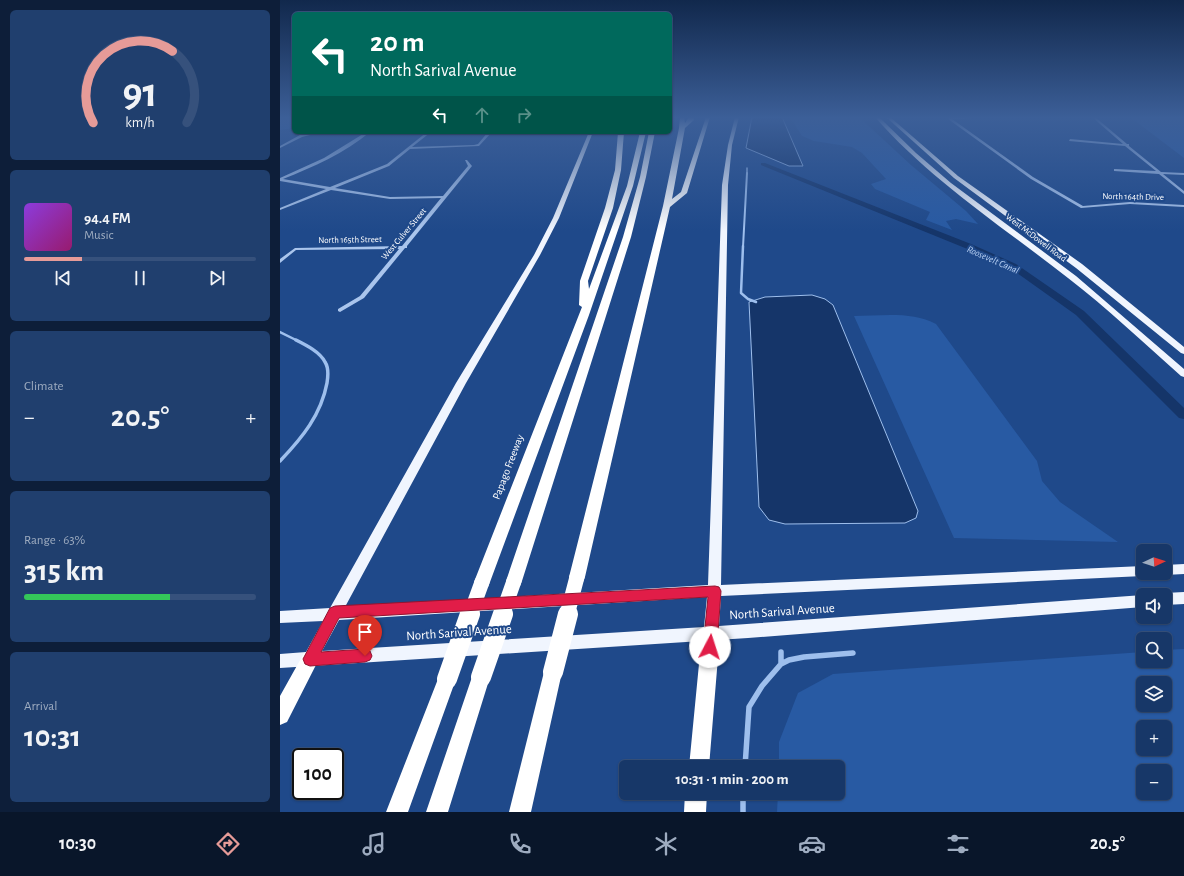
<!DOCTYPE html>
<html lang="en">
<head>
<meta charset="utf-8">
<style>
	:root { --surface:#173768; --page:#203f6e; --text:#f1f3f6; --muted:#9eacc0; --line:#36517c; --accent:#e69b98 }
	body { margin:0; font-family:"Alegreya Sans",sans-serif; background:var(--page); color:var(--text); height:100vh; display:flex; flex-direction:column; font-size:15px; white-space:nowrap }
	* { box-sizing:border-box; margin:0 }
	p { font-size:13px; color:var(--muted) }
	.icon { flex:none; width:22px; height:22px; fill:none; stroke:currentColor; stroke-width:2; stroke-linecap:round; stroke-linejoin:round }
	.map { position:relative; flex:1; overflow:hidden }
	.panel { display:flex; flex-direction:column; gap:10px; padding:10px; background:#0d1e39; width:280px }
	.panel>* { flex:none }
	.hud { position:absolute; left:12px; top:12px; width:380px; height:122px; border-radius:6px; box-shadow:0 1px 3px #0004,0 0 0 1px var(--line); background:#00695c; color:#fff; overflow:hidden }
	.needle { width:26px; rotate:86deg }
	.fabs { position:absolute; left:856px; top:544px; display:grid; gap:8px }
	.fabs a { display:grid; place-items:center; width:36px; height:36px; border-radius:6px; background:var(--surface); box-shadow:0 1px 3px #0004,0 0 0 1px var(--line); font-size:20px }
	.speed { position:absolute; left:12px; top:748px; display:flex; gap:8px; font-size:20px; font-weight:700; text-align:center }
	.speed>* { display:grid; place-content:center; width:52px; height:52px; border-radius:50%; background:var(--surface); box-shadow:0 1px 3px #0004,0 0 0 1px var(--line); line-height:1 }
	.speed .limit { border:2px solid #111; border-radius:6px; background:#fff; color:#111 }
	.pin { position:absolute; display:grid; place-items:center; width:34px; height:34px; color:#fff; margin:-41px -17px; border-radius:50% 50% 50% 0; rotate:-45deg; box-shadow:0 0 4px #0007 }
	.pin .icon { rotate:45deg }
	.me { position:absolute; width:44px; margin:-22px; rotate:5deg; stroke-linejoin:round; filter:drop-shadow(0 0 3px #0008) }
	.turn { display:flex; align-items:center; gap:14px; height:84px; padding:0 12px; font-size:18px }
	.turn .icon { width:52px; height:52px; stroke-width:2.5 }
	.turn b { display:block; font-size:28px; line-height:34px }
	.lanes { display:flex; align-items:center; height:38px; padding:0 12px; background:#0003; justify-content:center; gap:20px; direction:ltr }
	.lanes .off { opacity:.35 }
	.big { font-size:30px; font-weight:600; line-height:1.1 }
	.panel .widget { flex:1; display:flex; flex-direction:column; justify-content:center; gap:6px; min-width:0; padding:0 14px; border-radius:6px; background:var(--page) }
	.panel .dial { align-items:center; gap:0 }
	.dial svg { height:104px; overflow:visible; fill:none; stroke:var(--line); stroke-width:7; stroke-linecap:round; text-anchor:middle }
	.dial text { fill:var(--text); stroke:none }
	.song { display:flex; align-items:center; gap:12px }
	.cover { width:48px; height:48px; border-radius:6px; background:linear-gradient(135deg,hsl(270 70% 55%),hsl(320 70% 35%)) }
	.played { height:4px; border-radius:2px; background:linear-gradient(90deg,var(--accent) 25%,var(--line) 25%) }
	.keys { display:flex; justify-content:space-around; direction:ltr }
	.heat { display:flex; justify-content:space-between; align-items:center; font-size:22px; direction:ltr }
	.charge { height:6px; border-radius:3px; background:linear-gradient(90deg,#34c759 63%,var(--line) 0) }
	.trip { position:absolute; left:339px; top:760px; width:226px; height:40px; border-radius:6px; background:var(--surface); box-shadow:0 1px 3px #0004,0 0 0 1px var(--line); font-weight:600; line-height:40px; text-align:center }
	.tabs { display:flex; height:64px; justify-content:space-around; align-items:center; background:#09162a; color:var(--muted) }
	.tabs .icon { width:28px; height:28px }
	.tabs .selected { color:var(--accent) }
	.tabs b { font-size:18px; color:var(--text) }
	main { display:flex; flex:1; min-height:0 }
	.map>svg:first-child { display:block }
	.green { fill:#285aa3; fill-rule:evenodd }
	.water { fill:#153569; stroke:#9ebfed }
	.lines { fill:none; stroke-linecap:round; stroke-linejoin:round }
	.stream-far4 { stroke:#9ebfed; stroke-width:1.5 }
	.stream-far3 { stroke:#9ebfed; stroke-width:2 }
	.stream-far2 { stroke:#9ebfed; stroke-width:2.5 }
	.stream-far1 { stroke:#9ebfed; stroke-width:3.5 }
	.stream { stroke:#9ebfed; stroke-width:5.5 }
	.canal { fill:#153569; fill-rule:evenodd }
	.minor { fill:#aac5ec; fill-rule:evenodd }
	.major { fill:#f0f5fe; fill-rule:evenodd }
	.highway { fill:#fff; fill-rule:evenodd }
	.highway-bridge-far1 { stroke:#fff; stroke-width:15 }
	.highway-bridge { stroke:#fff; stroke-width:20 }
	.route { fill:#e11d48; stroke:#92132f }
	.labels { text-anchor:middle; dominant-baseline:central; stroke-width:4; stroke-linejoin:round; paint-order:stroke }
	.far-street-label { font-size:9px; fill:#fff; stroke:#1f498a }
	.far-water-label { font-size:10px; font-style:italic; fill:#b6cff3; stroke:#1f498a }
	.street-label { font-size:11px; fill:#fff; stroke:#1f498a }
	.near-street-label { font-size:13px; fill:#fff; stroke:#1f498a }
</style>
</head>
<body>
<main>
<section class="panel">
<div class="widget dial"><svg viewBox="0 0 100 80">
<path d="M14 69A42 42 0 1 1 86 69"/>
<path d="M14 69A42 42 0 0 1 75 14" stroke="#e69b98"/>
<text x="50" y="56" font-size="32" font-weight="700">91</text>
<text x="50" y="72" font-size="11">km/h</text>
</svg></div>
<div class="widget">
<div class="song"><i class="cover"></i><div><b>94.4 FM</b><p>Music</p></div></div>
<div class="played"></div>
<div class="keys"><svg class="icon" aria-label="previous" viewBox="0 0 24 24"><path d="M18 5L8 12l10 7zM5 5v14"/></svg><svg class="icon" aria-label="pause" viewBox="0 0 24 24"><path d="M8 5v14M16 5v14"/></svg><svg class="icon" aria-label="next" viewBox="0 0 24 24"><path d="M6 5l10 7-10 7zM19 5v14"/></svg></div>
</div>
<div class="widget"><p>Climate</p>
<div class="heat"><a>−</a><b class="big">20.5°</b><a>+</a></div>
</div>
<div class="widget"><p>Range · 63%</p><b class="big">315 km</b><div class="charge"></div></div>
<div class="widget"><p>Arrival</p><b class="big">10:31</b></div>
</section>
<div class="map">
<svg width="904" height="812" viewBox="0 0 904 812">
	<rect width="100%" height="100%" fill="#1f498a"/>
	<path class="green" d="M0,117H14V128L0,130Z
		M510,117H579L631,165L686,211L698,224L676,219L666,221L672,230L646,220L650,212L595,189L591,184L606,179L582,153L572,147L534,141L522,136Z
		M850,117H904V158Z
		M574,316C601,316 632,311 656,324L757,461L762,481L780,502L838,542L674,538Z
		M904,649V812H497L498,793H558V767H499V742L518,693L553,674L863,652V661H885V650ZM863,683H885V705H863ZM863,727H885V749H863ZM863,771H885V793H863Z"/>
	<path class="water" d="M472,117H502L523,166H509L466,148Z
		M532,295L545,299L553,305L638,511L636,518L625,523L505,524L489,520L479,507L469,302L485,297Z"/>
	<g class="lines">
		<path class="stream-far4" d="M467,174V168"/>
		<path class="stream-far3" d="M463,247L467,173"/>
		<path class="stream-far2" d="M463,246L461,293L468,299L476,302
			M0,332L18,341"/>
		<path class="stream-far1" d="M0,461C22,438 41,415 47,383C48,377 49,368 45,362C40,352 26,345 16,340"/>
		<path class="stream" d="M501,652V664
			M465,767L469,707L482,686L501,664L509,660L524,657L573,653
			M463,793V812"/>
		<path class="canal" d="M481,163H485L691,244L736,264L804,311L904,408V419L899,418L796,315L730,268L685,248L481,165Z"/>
		<path class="minor" d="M668,117H714L672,119L753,177L803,206L850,202L904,205V207L850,204L801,208L751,179L668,119Z
			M812,117H815L847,144H849V146L881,172L904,173V175L883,174L904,191V194L879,174L834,171V169H835L876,171L845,146L789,141L790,139L843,144Z
			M90,132C65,153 33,167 3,179L50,187L107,164L147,132H151L132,147L194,145L198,144L208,132H212L199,146L130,149L109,166L55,188L110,197L163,196L188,166L185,160H187L192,166L127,246V248H125L84,298L60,312L58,311V309L80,296L119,249L16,250L0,263V259L15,248L122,246L161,198L110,199L51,190L0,210V208L46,189L0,181V178L44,158L83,134L30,135L22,137L0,148V146L20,135L30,133Z"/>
		<path class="major" d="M455,117H459L452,145L448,185L441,585L863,566V573H869L863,576L441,596L439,626L863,595V607L468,638L0,668V654L26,652L43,621L0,623V611L50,608L176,383L254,255L273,218L309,132H313L279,218L260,255L186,383L65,607L428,585L442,185L448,145ZM427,597L424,627L42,651L59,620Z
			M595,117H599L636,153L671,183L796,276L904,369V377L901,376C864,343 827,308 788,278C723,227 650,180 595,117Z
			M606,117H610L678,176L802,264L904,347V354L901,353L796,268L674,178Z
			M904,564V574L885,575L880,573H885V565Z
			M904,592V604L885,605V595H880L885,593Z"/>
		<path class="highway" d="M400,117H404L405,123L409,117H413L414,120L405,128L392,199L401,192L426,117H430L407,193L390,207L305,577L303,582L297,584L291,582L289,577L383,206L399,128Z
			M338,132H344L341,170L333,208L308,281L309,289L347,186L360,132H366L353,186L309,315L210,582L208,587L202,589L196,587L194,582L302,307L299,305L300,281L325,208L335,170Z
			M369,132H375L366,177L351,237L242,581L240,586L234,588L228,586L226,581L343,237L360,177Z
			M431,625L437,627L440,633L429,767H409L422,633L425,627Z
			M30,651L36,653L39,659L7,722L0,725V696L24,653Z
			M273,663L280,666L282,672L251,812H229L264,672L266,666Z
			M201,668L208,671L210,677L168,812H146L192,677L194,671Z
			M167,670L174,673L176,679L128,812H106L158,679L160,673Z
			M405,793H427L426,812H404Z"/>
		<path class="highway-bridge-far1" d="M190,615L202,582
			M222,615L234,581
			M287,615L297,577"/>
		<path class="highway-bridge" d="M273,672L288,614
			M201,677L223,614
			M167,679L190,614"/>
	</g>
	<linearGradient id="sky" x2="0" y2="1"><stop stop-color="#11284c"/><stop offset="0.51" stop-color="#3c5f98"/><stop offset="1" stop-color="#3c5f98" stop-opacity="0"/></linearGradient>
	<rect width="904" height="231" fill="url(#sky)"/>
	<path class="route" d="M435,586L439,587L441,591L437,647L435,651L430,653L425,651L423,647L428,597L59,618L41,652L85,649L90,651L92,656L90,660L85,662L30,666L25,664L23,659L50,608L55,606Z"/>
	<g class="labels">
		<g class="far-street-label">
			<text transform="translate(853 197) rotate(1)">North 164th Drive</text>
			<text transform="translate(124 234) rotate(-50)">West Culver Street</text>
			<text transform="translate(756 238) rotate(37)">West McDowell Road</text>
			<text transform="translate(70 240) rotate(-1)">North 165th Street</text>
		</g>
		<g class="far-water-label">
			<text transform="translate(713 260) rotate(24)">Roosevelt Canal</text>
		</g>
		<g class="street-label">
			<text transform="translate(228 467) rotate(-69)">Papago Freeway</text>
		</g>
		<g class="near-street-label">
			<text transform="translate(502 612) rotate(-4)">North Sarival Avenue</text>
			<text transform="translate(179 633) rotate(-4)">North Sarival Avenue</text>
		</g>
	</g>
</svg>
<div class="fabs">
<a><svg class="needle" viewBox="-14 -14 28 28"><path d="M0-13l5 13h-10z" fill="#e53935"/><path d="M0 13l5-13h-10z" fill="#9eacc0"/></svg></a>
<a><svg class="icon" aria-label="sound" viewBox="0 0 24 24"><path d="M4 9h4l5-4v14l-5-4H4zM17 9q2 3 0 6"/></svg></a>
<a><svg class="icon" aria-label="search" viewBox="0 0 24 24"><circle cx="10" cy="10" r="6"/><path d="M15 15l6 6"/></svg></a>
<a><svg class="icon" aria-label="layers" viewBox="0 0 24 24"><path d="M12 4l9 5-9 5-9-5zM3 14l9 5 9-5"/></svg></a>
<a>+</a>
<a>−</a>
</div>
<div class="speed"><div class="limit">100</div></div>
<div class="pin" style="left:85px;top:656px;background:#d93025"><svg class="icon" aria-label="arrive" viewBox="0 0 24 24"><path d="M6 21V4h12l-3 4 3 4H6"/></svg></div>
<svg class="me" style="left:430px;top:647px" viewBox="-20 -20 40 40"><circle r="19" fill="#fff"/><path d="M0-13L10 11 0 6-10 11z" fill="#e11d48"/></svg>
<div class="trip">10:31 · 1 min · 200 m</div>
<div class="hud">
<div class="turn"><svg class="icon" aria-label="left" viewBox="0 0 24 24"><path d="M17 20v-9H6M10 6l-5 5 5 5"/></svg><div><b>20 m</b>North Sarival Avenue</div></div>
<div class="lanes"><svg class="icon" aria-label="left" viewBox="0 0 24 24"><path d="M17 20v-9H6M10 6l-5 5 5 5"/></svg><svg class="icon off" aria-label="ahead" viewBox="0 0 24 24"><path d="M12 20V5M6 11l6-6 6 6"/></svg><svg class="icon off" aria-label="right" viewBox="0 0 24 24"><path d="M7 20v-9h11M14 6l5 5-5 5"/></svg></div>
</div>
</div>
</main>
<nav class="tabs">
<b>10:30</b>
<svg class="icon selected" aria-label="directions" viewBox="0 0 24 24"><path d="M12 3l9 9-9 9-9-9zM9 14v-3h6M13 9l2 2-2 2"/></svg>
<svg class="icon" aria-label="music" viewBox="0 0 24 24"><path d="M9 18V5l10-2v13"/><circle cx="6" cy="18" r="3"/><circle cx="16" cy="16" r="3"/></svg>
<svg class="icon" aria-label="phone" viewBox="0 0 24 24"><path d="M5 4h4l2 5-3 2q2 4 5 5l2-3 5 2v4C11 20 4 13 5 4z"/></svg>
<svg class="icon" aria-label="climate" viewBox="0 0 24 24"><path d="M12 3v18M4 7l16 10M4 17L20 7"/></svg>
<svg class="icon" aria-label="car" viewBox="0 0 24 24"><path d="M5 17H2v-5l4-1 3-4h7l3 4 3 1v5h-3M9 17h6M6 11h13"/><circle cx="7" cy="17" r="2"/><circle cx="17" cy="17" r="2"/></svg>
<svg class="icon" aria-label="filters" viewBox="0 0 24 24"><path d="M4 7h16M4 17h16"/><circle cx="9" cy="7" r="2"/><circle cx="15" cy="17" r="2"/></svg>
<b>20.5°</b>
</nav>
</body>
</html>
